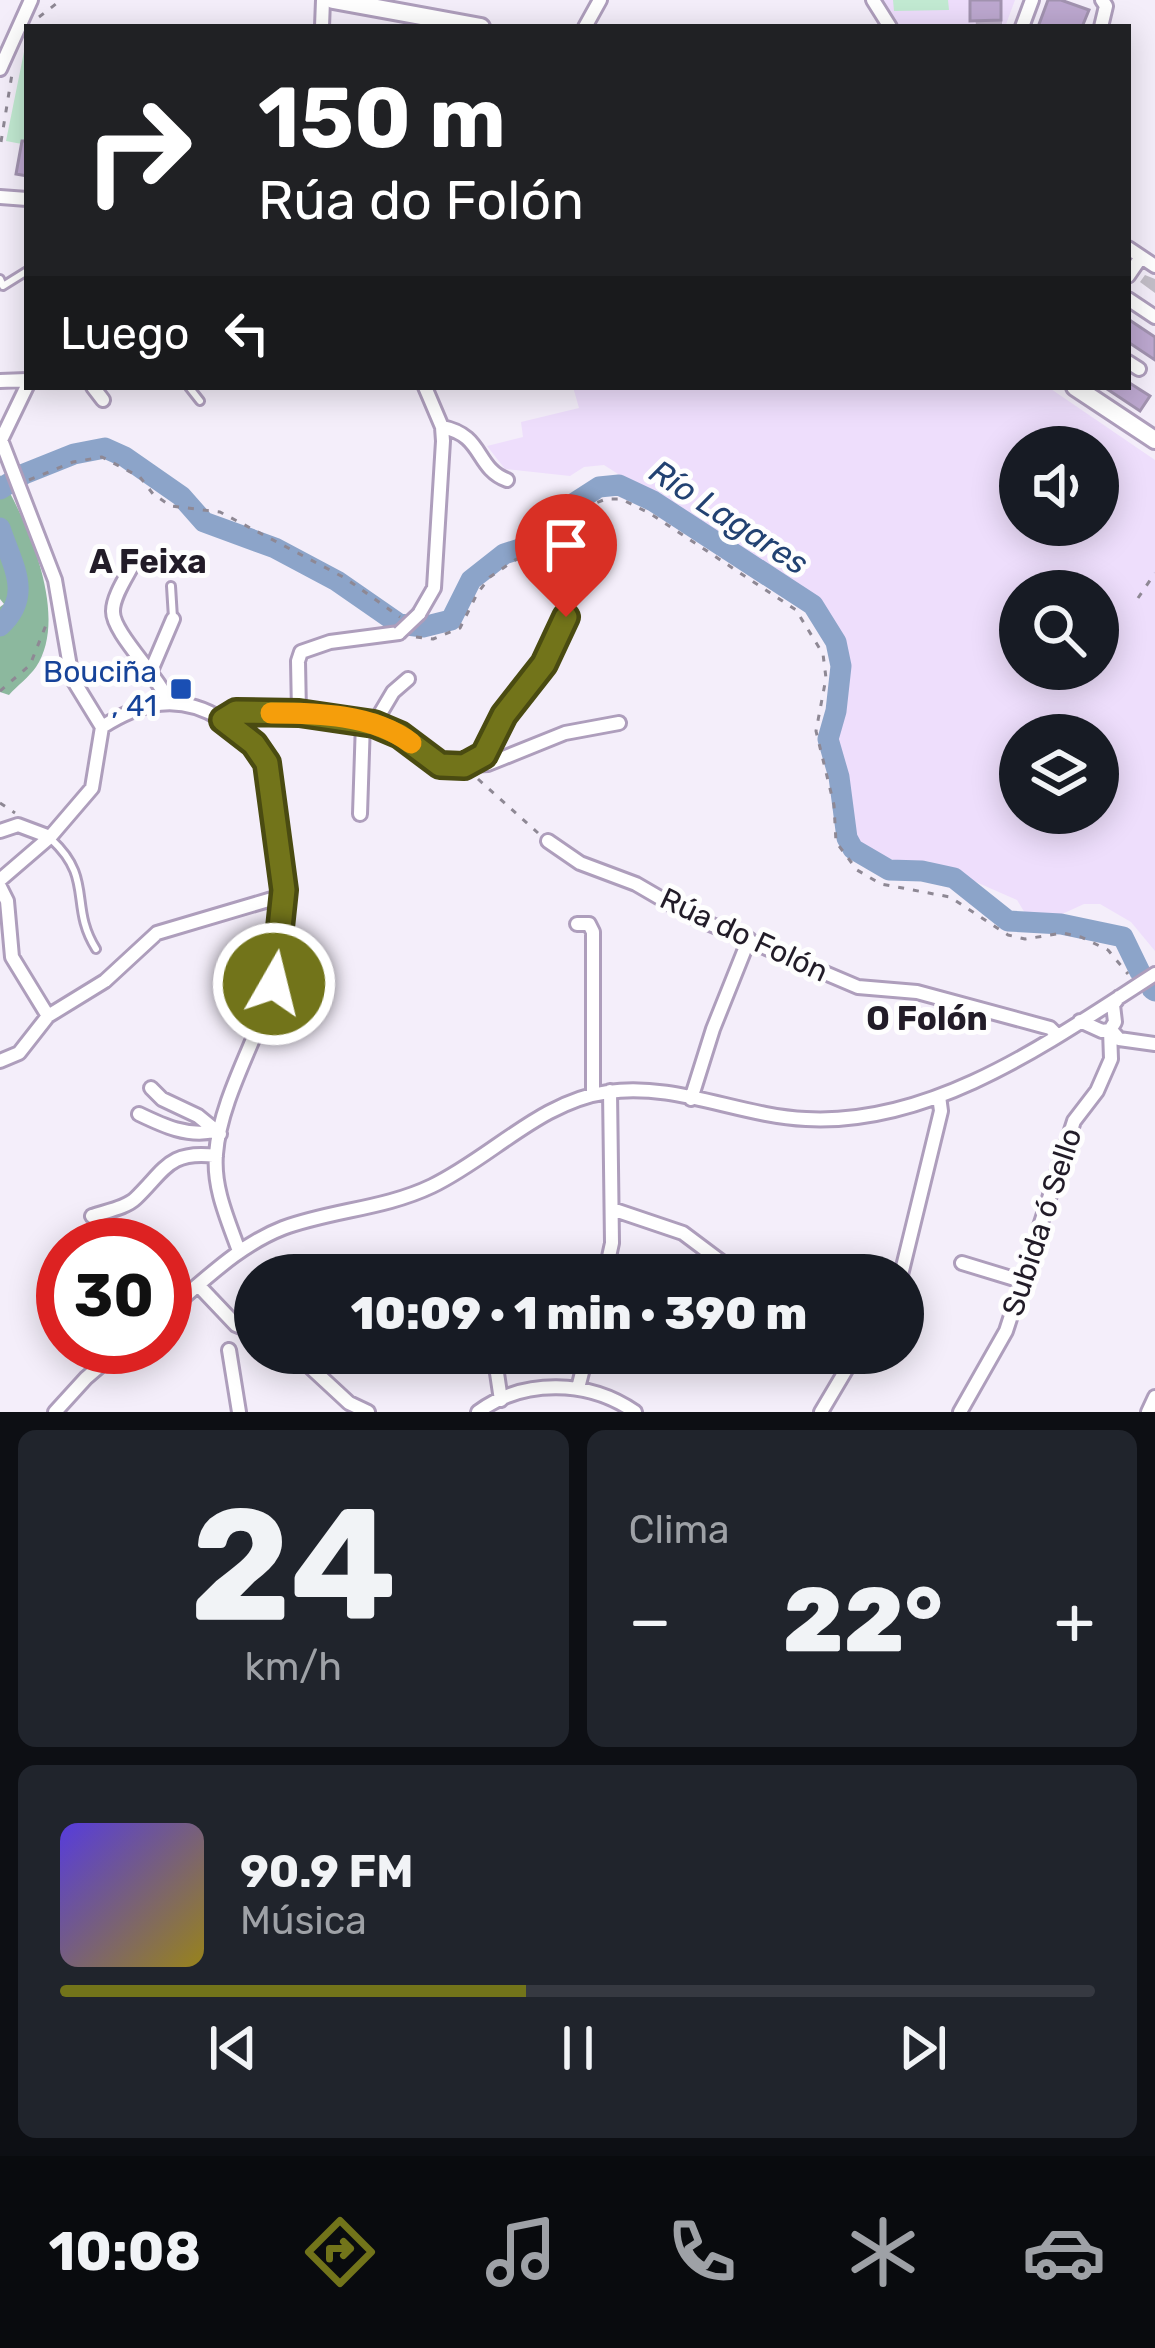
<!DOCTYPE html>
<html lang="es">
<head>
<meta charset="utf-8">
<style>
	:root { --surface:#171b24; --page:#20242c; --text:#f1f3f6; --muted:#9ea1a6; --line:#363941; --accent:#72741a }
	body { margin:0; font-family:Rubik,sans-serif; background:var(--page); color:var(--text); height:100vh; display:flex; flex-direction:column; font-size:45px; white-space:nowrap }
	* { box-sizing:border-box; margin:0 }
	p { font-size:39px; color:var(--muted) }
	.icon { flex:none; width:66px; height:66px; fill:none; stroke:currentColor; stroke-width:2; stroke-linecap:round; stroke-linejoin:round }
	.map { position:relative; height:1412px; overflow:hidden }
	.side { display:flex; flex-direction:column; gap:18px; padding:18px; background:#0d0f14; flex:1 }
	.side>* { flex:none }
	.banner { position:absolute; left:24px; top:24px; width:1107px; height:366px; border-radius:0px; box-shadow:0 6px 30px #0003; background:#202124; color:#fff; overflow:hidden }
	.buttons { position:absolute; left:999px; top:426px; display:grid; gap:24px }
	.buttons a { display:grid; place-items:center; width:120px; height:120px; border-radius:50%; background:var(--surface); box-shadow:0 6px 30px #0003; font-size:60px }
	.speed { position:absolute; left:36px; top:1218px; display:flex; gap:24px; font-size:60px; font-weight:700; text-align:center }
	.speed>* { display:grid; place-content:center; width:156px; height:156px; border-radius:50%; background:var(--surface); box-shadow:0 6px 30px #0003; line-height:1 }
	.speed .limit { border:18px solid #d22; background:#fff; color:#111 }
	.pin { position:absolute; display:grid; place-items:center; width:102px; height:102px; color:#fff; margin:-123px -51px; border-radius:50% 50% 50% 0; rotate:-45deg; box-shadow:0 0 12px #0007 }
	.pin .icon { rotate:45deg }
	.me { position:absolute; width:132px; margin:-66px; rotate:8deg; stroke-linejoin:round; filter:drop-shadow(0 0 9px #0008) }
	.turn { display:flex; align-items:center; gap:42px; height:252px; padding:0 36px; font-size:54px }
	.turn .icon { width:156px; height:156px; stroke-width:2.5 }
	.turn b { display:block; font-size:84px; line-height:102px }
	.then { display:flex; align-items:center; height:114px; padding:0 36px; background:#0003; gap:24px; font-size:45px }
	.big { font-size:90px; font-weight:800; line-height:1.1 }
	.side .tile { flex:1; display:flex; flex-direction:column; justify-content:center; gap:18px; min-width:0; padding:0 42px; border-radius:18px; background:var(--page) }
	.side .dial { align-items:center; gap:0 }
	.dial b { font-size:156px; line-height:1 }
	.song { display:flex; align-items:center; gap:36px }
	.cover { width:144px; height:144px; border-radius:18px; background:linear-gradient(135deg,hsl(250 70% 55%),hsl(50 70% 35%)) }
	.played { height:12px; border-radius:6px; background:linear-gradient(90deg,var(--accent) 45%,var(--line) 45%) }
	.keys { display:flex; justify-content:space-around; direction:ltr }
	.heat { display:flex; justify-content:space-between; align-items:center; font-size:66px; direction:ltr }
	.side .tiles { flex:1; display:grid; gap:18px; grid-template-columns:1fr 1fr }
	.tile:last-child { grid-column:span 2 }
	.trip { position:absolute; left:234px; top:1254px; width:690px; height:120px; border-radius:60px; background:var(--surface); box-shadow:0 6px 30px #0003; font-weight:800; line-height:120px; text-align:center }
	.tab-bar { display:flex; height:192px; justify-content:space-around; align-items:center; background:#090b0e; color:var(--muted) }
	.tab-bar .icon { width:84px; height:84px }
	.tab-bar .selected { color:var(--accent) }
	.tab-bar b { font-size:54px; color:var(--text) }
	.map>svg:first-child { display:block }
	.built { fill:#eedefc; fill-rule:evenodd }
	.green { fill:#c2ead2 }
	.forest { fill:#8cb89e }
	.shadow { fill:#0003 }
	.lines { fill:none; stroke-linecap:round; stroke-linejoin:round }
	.river { stroke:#8ca4c9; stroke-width:21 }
	.building { fill:#bda8d0; stroke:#a293b0; stroke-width:3 }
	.lane-casing { stroke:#ae9ebc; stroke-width:12 }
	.street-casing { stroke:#ae9ebc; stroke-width:18 }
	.secondary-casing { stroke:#ae9ebc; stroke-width:22 }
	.path { stroke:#8e8894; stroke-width:3; stroke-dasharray:6 9; stroke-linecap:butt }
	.lane { stroke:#fff; stroke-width:6 }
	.street { stroke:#fff; stroke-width:12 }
	.secondary { stroke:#fff; stroke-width:16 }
	.street-bridge-casing { stroke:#ae9ebc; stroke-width:18; stroke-linecap:butt }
	.street-bridge { stroke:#fff; stroke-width:12 }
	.route-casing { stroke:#4a4b11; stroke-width:30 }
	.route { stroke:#72741a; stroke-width:21 }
	.slow { stroke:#f59e0b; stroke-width:21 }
	.transit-dot { fill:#1a4fb4; stroke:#fefefe; stroke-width:4.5 }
	.labels { text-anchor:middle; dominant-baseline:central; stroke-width:10; stroke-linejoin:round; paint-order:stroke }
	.transit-label { font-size:30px; fill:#164399; stroke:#fefefe; text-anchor:end }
	.street-label { font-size:30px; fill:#221c28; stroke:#fefefe }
	.water-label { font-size:33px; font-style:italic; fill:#224272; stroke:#fefefe }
	.neighbourhood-label { font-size:33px; font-weight:bold; fill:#221c28; stroke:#fefefe }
</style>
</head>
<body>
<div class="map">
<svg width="1155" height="1412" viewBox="0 0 1155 1412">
	<rect width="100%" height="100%" fill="#f4eefa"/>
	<path class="built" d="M881,0H1015L1005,27H895Z
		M573,387H1048L1155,460V951L1131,922L1100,904H1084L1060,915L1028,918L1017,900L928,861L906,864L855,847L831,743L839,718L845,661L834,623L821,604L604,465L584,467L570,476L505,469L487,446L523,437L521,422L579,408ZM1020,447H1098V525H1020ZM1020,591H1098V669H1020ZM1020,735H1098V813H1020Z"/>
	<path class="green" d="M893,0H948L949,10L894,11Z
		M27,37V145L6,141Z"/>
	<path class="forest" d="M0,475C27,521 70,616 36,667C29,677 17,686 9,695L0,692V607L4,604L0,599Z"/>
	<path class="shadow" d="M973,0H1002V25H976Z
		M1145,275L1155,279V293L1140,282Z"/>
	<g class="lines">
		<path class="river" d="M0,489L24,474L74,454L105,448L125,457L181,496L204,522L275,548L337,581L399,624L423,627L451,620L471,580L504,554L551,539L568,507L599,487L619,485L653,501L813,605L836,642L841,666L836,711L828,739L839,777L847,838L853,849L889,870L922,871L954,878L1008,921L1061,924L1123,937L1140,972
			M0,528C12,565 34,595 0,626
			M1152,989L1155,991"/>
	</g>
	<path class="building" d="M970,0H1001V20L970,21Z
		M1048,0H1061L1089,10L1082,27H1038Z
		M22,141H27V176L16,174Z
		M1128,319L1155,337V360L1128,342Z
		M1128,382L1150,396L1140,411L1104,387H1128Z"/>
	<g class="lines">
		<defs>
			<path id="lane" d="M0,279L3,286L27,271
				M189,387L200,401
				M171,586L173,618
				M52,840C94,879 69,906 96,949"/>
			<path id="street" d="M873,0L890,27
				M322,27L323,0
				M585,27L600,0
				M1022,27L1032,0
				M1101,27L1106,6L1102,0
				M0,69L31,0
				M0,197L27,199
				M1128,248L1155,266
				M1128,276L1141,257
				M1128,299L1155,317
				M1128,362L1139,369
				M0,381L27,380
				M93,387L103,400
				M442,427C484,435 475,468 507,480
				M132,566C125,579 113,597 113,611C112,633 161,678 168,702
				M419,614L434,588L443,441L442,427L425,387
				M150,673L173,619
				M299,713L298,661L301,652L330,642L399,633
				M223,720L236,712L299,713L374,724L400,735L440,765L463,766L484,755L504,715L544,664L566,618
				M374,724L393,692L408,679
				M102,727C141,702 179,693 221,719C274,753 267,770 274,826C281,881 290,935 272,990C256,1041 220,1100 216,1154C213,1188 228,1220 239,1251
				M471,765L488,764L565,733L619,723
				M360,814L363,722
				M0,831L18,825L50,837
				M548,841L580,863L636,884L691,916L858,987L917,992L1050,1028L1057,1035
				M0,880L50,837L92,788L102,727L72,678L55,580L1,440L27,386
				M0,887L7,901L12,957L48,1016
				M577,924H589L593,932V1094
				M1080,1021L1102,1031L1110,1030L1115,1022L1113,1005L1119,997
				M1111,1030L1119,1039L1155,1044
				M0,1061L19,1053L48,1016L105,981L157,933L272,899L284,903
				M151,1088L162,1099L198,1116L220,1134
				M691,1099L713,1029L749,939
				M139,1114C164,1126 187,1137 215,1131
				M612,1209L683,1233L739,1275
				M92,1216C106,1211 126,1208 136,1198C165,1170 169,1150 216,1156
				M962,1263L1021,1281
				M605,1275L612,1243L610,1091
				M901,1275L941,1111L939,1096
				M199,1286L236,1325L255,1333
				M165,1313C203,1282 237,1246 283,1228C332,1210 384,1209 432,1186C492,1157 541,1101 608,1092C674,1082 740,1116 806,1119C934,1126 1052,1040 1155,974
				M229,1350L239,1412
				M295,1353L349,1403L368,1412
				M494,1353L501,1400
				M578,1388L587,1353
				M55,1412L86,1378L122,1347
				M478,1412C524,1378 589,1380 635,1412
				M821,1412L856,1353
				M960,1412L1006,1331L1074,1121L1097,1091L1111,1059L1110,1030
				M1148,1412L1155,1397"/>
			<path id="secondary" d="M333,0L481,27
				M1075,387L1155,440"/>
		</defs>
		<use href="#lane" class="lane-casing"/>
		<use href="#street" class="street-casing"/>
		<use href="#secondary" class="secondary-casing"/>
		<path class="path" d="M39,17L61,0
			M1,142L12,74
			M29,480L73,462L102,457L140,477L153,494L171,506L220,512L345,578L400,617
			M1138,598L1155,573
			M416,637L433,639L460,628L477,594L490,577L515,560L564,539L578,516L591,505L606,499H621L651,514L796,610L823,654L826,678L816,731L834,805L836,842L857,870L881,884L950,897L1008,935L1025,939L1063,933L1081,937L1108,950L1128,974
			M0,691L30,665L48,620
			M478,779L538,833
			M0,803L15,813"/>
		<use href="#lane" class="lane"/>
		<use href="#street" class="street"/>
		<use href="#secondary" class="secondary"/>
		<defs>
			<path id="street-bridge" d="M399,633L419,614"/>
		</defs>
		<use href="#street-bridge" class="street-bridge-casing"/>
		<use href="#street-bridge" class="street-bridge"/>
	</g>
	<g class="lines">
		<defs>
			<path id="route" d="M274,984L284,890L267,763L254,744L223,720L236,712L299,713L374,724L400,735L440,765L464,766L484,755L504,715L544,664L566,617"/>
		</defs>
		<use href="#route" class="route-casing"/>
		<use href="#route" class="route"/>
		<path class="slow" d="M271,713C317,713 373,714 411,743"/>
	</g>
	<rect class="transit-dot" x="169" y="677" width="24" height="24" rx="6"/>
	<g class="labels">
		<g class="transit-label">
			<text x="157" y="672">Bouciña<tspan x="157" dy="34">, 41</tspan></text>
		</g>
		<g class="street-label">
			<text transform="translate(744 935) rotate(25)">Rúa do Folón</text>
			<text transform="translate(1042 1222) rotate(-72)">Subida ó Sello</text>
		</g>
		<g class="water-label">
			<text transform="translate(729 517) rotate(33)">Río Lagares</text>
		</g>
		<g class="neighbourhood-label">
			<text x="148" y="561">A Feixa</text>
			<text x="927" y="1018">O Folón</text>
		</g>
	</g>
</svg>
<div class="buttons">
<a><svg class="icon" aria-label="sound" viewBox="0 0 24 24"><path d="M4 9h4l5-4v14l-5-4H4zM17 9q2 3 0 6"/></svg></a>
<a><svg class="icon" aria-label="search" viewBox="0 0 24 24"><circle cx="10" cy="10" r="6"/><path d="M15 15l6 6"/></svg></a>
<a><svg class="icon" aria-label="layers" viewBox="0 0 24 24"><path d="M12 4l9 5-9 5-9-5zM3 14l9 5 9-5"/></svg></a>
</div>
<div class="speed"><div class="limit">30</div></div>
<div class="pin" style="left:566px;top:617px;background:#d93025"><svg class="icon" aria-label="arrive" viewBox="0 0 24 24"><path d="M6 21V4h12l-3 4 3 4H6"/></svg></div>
<svg class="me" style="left:274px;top:984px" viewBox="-20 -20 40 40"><circle r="17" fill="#72741a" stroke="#fff" stroke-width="3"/><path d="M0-11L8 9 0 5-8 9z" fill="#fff"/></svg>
<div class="trip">10:09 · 1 min · 390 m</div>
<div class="banner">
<div class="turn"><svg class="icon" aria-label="right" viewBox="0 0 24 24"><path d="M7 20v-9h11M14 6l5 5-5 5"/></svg><div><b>150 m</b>Rúa do Folón</div></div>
<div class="then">Luego<svg class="icon" aria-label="left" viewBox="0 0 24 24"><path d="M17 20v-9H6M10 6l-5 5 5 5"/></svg></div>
</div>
</div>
<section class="side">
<div class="tiles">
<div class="tile dial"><b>24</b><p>km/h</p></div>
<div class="tile"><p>Clima</p>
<div class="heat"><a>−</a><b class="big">22°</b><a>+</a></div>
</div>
<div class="tile">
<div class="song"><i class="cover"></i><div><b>90.9 FM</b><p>Música</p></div></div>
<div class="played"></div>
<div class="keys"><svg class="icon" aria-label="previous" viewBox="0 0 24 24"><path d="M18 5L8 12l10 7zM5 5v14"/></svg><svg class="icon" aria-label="pause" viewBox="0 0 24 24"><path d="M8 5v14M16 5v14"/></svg><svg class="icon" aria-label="next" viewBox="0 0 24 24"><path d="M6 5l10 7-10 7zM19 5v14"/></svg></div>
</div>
</div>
</section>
<nav class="tab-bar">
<b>10:08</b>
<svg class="icon selected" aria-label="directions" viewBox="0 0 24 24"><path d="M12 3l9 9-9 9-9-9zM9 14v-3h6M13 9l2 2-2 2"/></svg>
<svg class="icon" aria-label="music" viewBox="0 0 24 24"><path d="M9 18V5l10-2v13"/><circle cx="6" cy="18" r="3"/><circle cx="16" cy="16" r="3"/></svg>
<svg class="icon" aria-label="phone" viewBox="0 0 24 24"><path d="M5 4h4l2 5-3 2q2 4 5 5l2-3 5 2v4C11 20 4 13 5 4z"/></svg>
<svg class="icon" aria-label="climate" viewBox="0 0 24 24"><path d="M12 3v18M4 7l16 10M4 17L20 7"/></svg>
<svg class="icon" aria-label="car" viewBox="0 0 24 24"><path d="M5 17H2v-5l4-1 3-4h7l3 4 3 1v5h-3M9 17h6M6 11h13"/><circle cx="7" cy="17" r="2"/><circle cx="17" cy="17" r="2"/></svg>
</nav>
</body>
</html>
